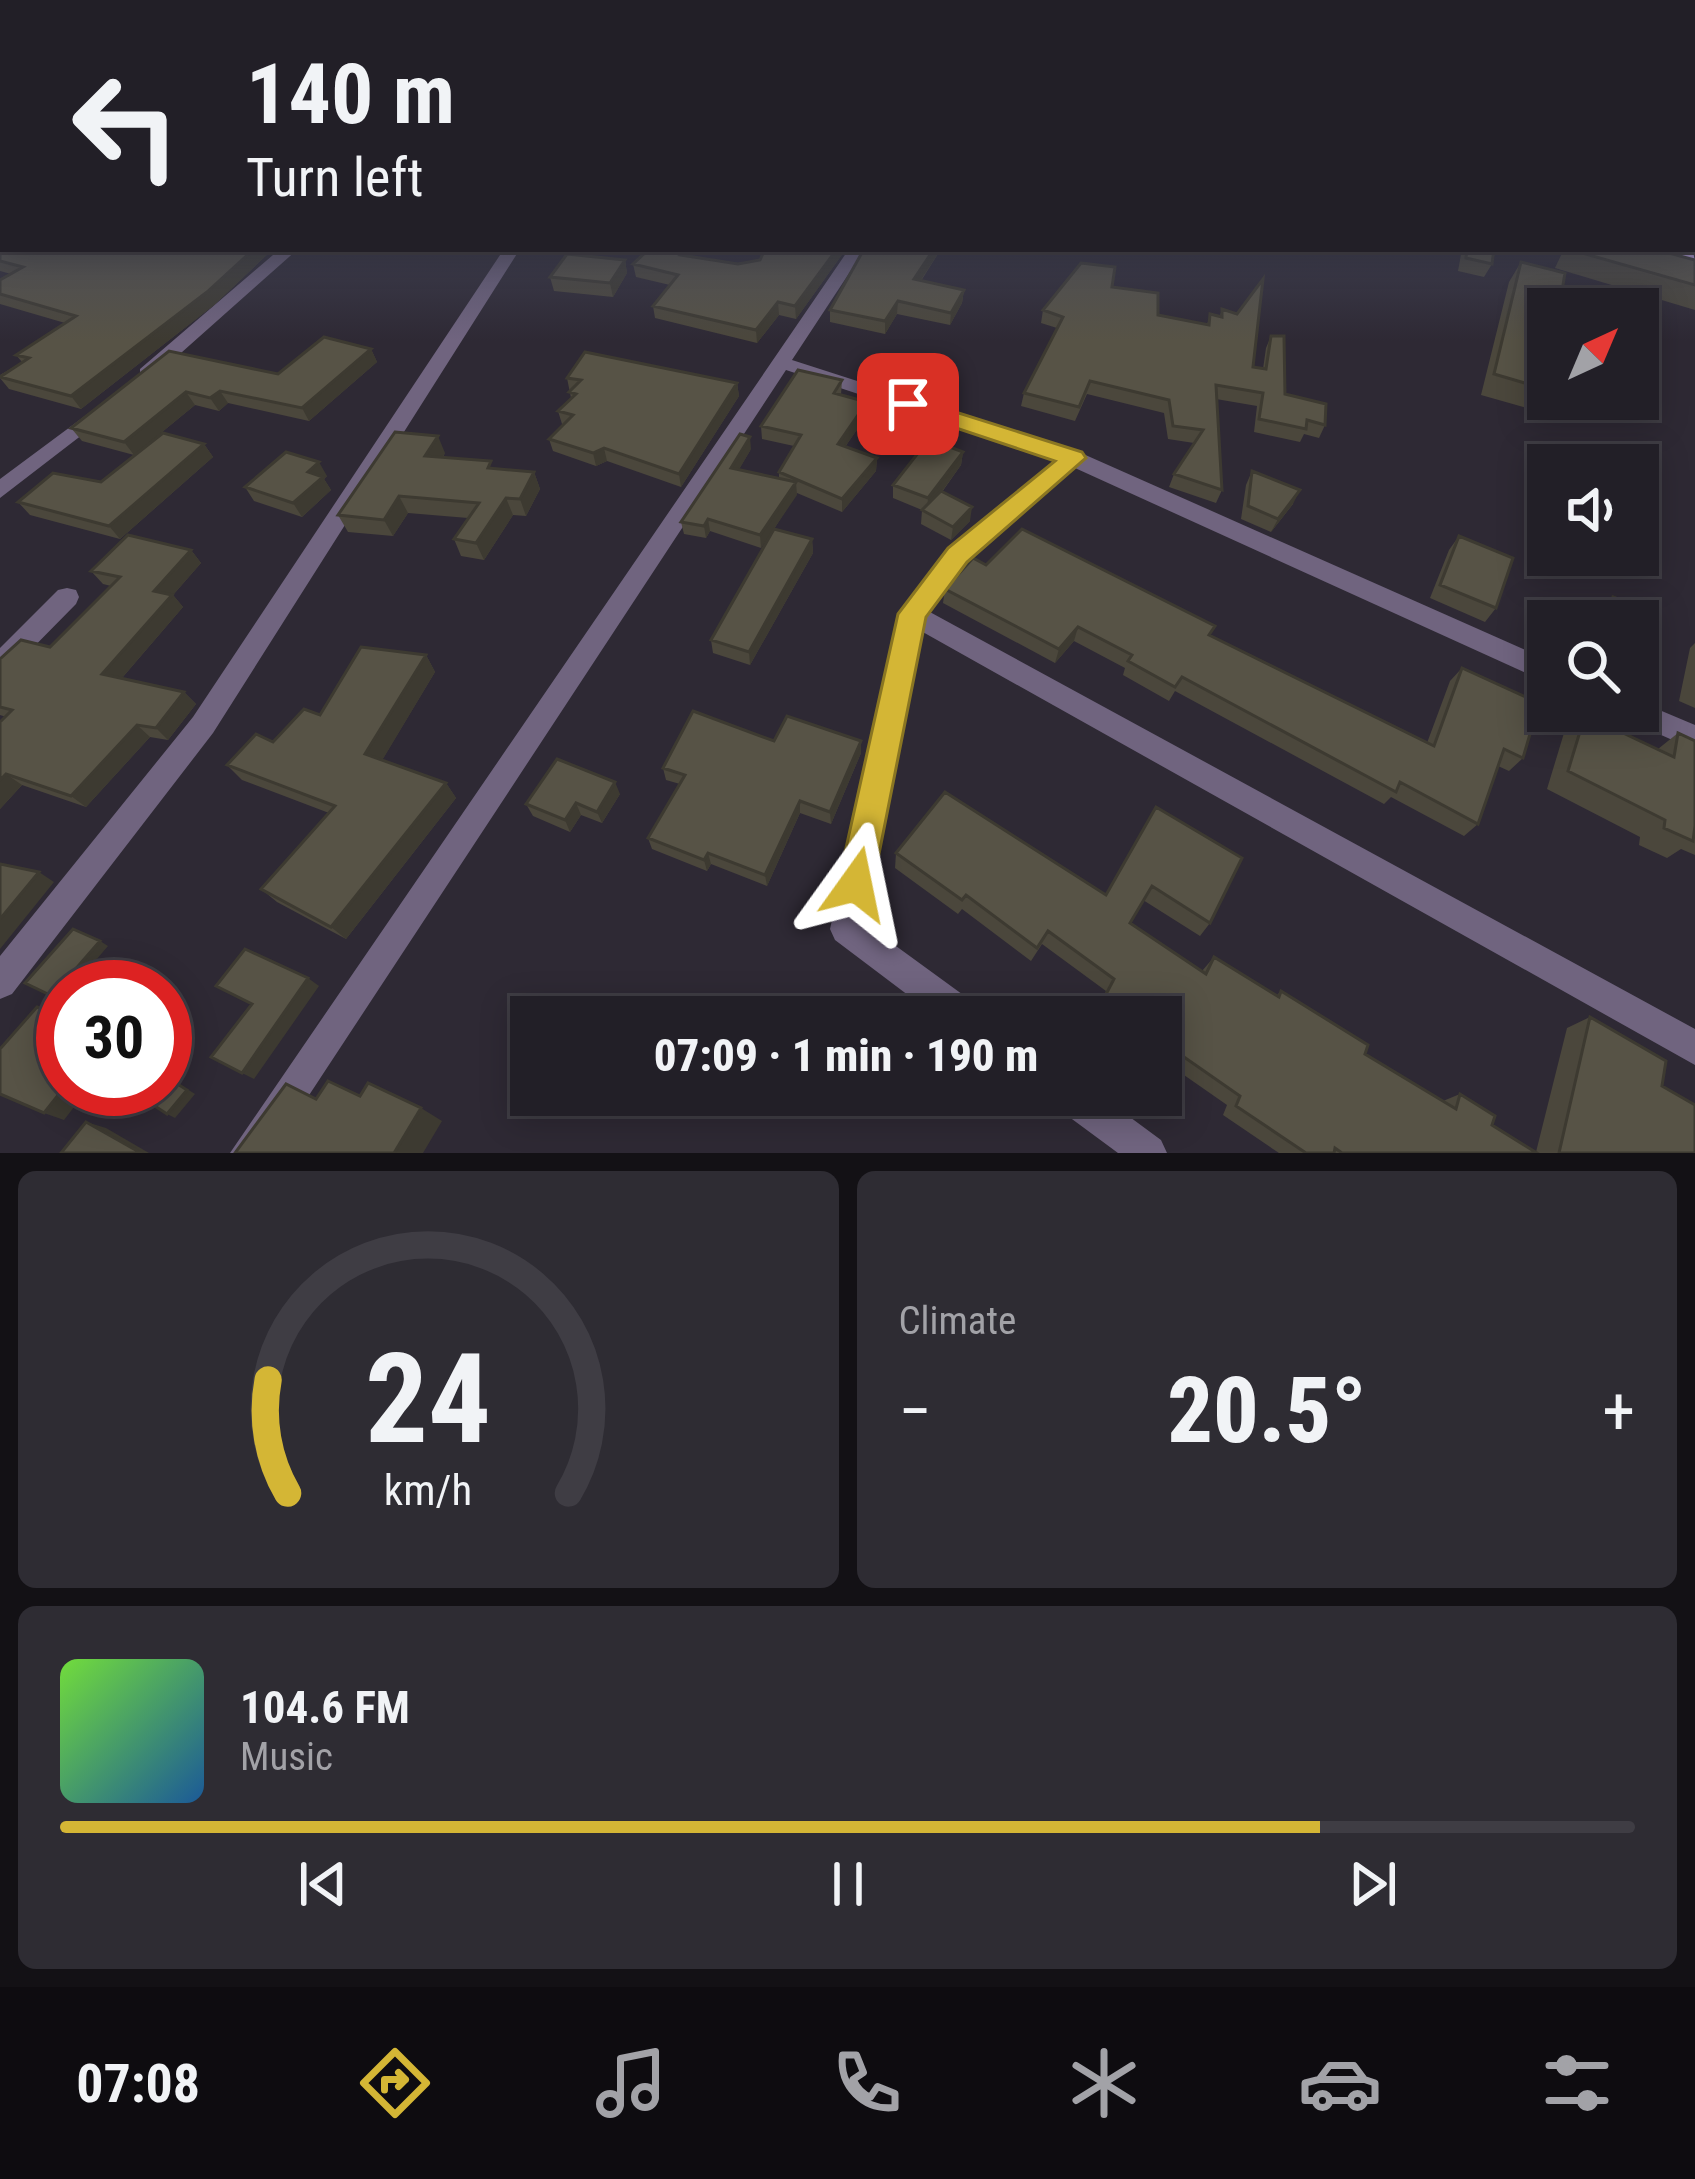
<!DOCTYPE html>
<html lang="en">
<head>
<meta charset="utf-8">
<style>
	:root { --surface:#221f27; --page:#2e2c33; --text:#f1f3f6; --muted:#a2a2a7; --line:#3f3d44; --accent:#d4b635 }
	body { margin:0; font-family:"Roboto Condensed",sans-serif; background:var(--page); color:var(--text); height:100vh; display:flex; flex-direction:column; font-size:45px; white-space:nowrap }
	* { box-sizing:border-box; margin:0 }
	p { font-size:39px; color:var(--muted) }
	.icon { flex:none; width:66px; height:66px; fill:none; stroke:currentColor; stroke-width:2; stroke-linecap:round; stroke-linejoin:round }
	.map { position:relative; height:1153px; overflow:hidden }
	.side { display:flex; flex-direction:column; gap:18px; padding:18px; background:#131115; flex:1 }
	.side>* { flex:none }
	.guide { position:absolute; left:0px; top:0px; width:1695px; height:252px; box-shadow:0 6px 30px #0003,0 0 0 3px var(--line); background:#221f27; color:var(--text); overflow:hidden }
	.needle { width:78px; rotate:44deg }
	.tools { position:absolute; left:1527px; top:288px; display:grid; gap:24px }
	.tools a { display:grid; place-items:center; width:132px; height:132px; border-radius:0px; background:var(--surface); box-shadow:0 6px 30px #0003,0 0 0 3px var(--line); font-size:60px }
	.speed { position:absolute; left:36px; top:960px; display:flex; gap:24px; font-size:60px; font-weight:700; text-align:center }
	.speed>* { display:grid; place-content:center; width:156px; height:156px; border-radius:50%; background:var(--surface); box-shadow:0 6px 30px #0003,0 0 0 3px var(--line); line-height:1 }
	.speed .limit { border:18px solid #d22; background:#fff; color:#111 }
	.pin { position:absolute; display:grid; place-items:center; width:102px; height:102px; color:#fff; margin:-51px; border-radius:24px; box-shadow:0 6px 18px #0006 }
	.me { position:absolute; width:132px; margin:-66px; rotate:12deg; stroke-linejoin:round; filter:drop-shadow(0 0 9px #0008) }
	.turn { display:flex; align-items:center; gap:42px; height:252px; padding:0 48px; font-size:54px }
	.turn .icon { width:156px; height:156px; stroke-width:2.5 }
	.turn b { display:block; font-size:84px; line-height:102px }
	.big { font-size:90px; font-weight:800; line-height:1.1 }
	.side .tile { flex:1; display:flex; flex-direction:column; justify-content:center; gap:18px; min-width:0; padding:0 42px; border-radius:18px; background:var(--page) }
	.side .dial { align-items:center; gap:0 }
	.dial svg { height:312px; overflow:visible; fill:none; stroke:var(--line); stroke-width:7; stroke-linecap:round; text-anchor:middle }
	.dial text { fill:var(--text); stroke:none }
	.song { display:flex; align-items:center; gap:36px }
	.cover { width:144px; height:144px; border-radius:18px; background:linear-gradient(135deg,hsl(100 70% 55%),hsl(210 70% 35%)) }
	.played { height:12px; border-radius:6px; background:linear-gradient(90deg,var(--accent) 80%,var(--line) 80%) }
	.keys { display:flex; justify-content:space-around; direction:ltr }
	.heat { display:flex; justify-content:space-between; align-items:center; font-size:66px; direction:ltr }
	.side .tiles { flex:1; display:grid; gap:18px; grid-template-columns:1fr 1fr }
	.tile:last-child { grid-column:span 2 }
	.trip { position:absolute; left:510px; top:996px; width:672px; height:120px; border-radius:0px; background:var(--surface); box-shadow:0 6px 30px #0003,0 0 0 3px var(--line); font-weight:800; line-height:120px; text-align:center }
	.tab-bar { display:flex; height:192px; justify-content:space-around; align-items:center; background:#0e0c10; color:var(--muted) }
	.tab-bar .icon { width:84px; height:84px }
	.tab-bar .selected { color:var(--accent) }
	.tab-bar b { font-size:54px; color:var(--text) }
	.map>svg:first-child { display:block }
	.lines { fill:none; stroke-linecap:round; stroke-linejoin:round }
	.street { fill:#70647f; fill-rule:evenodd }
	.highway { fill:#ceb0f3; fill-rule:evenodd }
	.wall { fill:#4b473c }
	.shaded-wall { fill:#3d3a31 }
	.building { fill:#575346; stroke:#3d3a31; stroke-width:3 }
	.route { fill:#d4b635; stroke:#8a7622; stroke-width:3 }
</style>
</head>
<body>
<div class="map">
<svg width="1695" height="1153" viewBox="0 0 1695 1153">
	<rect width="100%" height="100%" fill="#2e2934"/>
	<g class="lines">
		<path class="street" d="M1,180L3,190L0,191V180Z
			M280,249H298L154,377H140V369Z
			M504,249H520L213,733L12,994L0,999V956L193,717Z
			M849,249H865L792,360L1081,453L1548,660V683L1075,468L966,561L928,611L1695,1029V1065L921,631L863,922L977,1005L982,1017H937L835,940L830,929L900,614L950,549L1057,460L786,370L271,1153H230Z
			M97,407L104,408V418L0,498V479Z
			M67,588L76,590L79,597L76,604L9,672L0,675V648L58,590Z
			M1638,701L1695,725V750L1625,719L1621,711H1638Z
			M1052,1095H1100L1161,1140L1167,1153H1118L1057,1108Z"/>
		<path class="highway" d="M1692,245L1695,262L1665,249H1692Z"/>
	</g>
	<path class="wall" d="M0,225L3,249H273L214,305L81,409L9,389L0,378V375L22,362L16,355L65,323L0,304V280L11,274L0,271Z
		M765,249H846L796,319L779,315L757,343L655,318L653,306L670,285L636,277L633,264L685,252L686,256L738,264L760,260Z
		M941,249L921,281L964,290L962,303L950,325L897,314L885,334L830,322V310Z
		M1462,249H1494L1492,264L1484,277L1458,271Z
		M1564,249H1654L1695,260V310L1555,268Z
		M625,260L627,273L613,297L554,291L550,277Z
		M1521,262L1545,389L1530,409L1481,395L1509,282Z
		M1112,287L1158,315L1207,325L1210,314L1220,316L1222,309L1253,367L1263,369L1266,348L1271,336L1285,394L1325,425L1319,438L1304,434L1300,442L1254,432L1257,406L1216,399L1222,490L1216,503L1169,487L1174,474L1194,443L1168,439L1164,413L1087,394L1075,421L1021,406L1024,393L1057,328L1041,323L1043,310Z
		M371,349L377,362L309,421L228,403L219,411L195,405L134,455L82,441L71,428L169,351L278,374Z
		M567,378L737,383L739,396L681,487L607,461L596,466L553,451L549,439L564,424H562L558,411L571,398Z
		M842,380L841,395L867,402V415L845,447L877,458L876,471L842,512L797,493L774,529L812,539L813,553L750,665L713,653L711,640L774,529L761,548L710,531L706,538L684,534L681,522L751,449L739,469L779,479V472L794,446L762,439L761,426Z
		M204,444L213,457L120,539L30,515L18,502L101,482Z
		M963,452L961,465L942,492L970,521L951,540L921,524L922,510L893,498V485Z
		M445,453L443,457L494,468L534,472L540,489L526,516L513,515L484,560L461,556L454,539L468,518L408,513L393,536L348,532L338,515Z
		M1252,471L1293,504L1271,532L1241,519L1246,485Z
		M327,476L324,479L331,490L302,517L254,501L245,487Z
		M1459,536L1496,608L1485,622L1430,598L1449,550Z
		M191,550L201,563L173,595L183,607L122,678L184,692L196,704L168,740L150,737L86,807L22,785L0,809L6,717L0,715V659L50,647L111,586L103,584L91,571Z
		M986,565L1211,636L1427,743L1450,681L1462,668L1523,758L1509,771L1498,766L1478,824L1464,836L1391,797L1384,804L1175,691L1169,701L1123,675L1125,668L1074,641L1055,663L943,603L945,589Z
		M1613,597L1660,616L1651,673L1638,684V621H1597L1599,610Z
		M1695,643V708L1679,701L1690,648Z
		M426,655L435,672L382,760L446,783L456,798L346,939L277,902L261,889L329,813L242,780L227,765L273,742Z
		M1585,715L1658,749L1678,733L1695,741V855L1681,849L1667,858L1639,845L1640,837L1547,789L1564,733Z
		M774,741L861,753L831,824L800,813L767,886L711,864L707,871L652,849L648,838L680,784L666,780L663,768Z
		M620,794L602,823L581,815L570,832L533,816L526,804Z
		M1156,807L1210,923L1200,936L1143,900L1130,923L1202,971L1214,957L1276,996L1281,991L1365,1054L1443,1101L1460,1094L1492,1125L1536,1152L1567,1028L1590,1017L1662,1086L1695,1153H1279L1223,1115L1227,1105L1161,1059V1017H1102L1095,1012L1106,991L1042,944L1031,961L962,909L958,914L895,868L896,853L1106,895Z"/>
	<path class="shaded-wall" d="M254,249H273L214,305L81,409L71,396Z
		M837,249H846L796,319L795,306Z
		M934,249H941L913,292L914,279Z
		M625,260L627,273L613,297L610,283Z
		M964,290L962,303L950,325L951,313Z
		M898,301L897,314L885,334V321Z
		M778,302L779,315L757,343L756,330Z
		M371,349L377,362L309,421L302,408Z
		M737,383L739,396L681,487L679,474Z
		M220,391L228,403L219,411L210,398Z
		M186,392L195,405L134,455L124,442Z
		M867,402V415L838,457V444Z
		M438,436L445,453L433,473L425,456Z
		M750,437L751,449L733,480L731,468Z
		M204,444L213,457L120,539L109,526Z
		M604,448L607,461L596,466L593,453Z
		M963,452L961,465L927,512L928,498Z
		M877,458L876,471L842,512V499Z
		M319,462L327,476L324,479L331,490L302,517L293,503L308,472Z
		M534,472L540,489L526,516L520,499Z
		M796,482L797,495L761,548L760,535Z
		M1300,490L1293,504L1271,532L1278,519Z
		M399,496L408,513L393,536L384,520Z
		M506,498L513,515L484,560L476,543Z
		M972,507L970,521L951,540L953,527Z
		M708,519L710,531L706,538L704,526Z
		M812,539L813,553L750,665L749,652Z
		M191,550L201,563L173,595L183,607L115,686L102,674L154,591Z
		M1078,627L1074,641L1055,663L1059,649Z
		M426,655L435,672L377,769L365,754Z
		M184,692L196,704L168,740L156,728Z
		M137,725L150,737L86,807L71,796Z
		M861,741V753L831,824L830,812Z
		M6,774L22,785L0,809V780Z
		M615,782L620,794L602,823L597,812Z
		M446,783L456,798L346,939L331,927Z
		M800,801V813L767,886L765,875Z
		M576,803L581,815L570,832L565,820Z
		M708,853L711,864L707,871L704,860Z
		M39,872L54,882L0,949V919Z
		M100,941L108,946L73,987H63V998L61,1001L52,996Z
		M308,978L319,986L254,1079L242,1073Z
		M165,1075L195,1094L175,1118L167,1114Z
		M63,1089H88L64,1120L44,1113Z
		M421,1108L442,1121L423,1153H394Z
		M86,1122L106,1128L149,1153H141Z"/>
	<path class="building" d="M3,223V249H254L207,292L71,396L0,377L29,358L16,355L76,316L0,294V280L23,267L0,261V225Z
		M649,249H672L685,252L681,255L738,264L760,260L765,249H837L795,306L778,302L756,330L653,306L678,275L633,264Z
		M864,249H934L914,279L964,290L951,313L898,301L885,321L830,310Z
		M1467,249H1494L1492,264L1466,258Z
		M1568,249H1654L1695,260V285Z
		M567,254L625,260L610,283L550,277Z
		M1521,262L1565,273L1559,309H1548V370L1545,389L1494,374Z
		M1081,263L1115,267L1112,287L1158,293V315L1209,325L1210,314L1222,317V309L1237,314L1263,279L1253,367L1266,369L1271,336H1284L1285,394L1326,404L1325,425L1307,420L1306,429L1259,419L1263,393L1216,385L1222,490L1174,474L1203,430L1173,426L1169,400L1090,381L1079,407L1024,393L1063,317L1043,310Z
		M324,337L371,349L302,408L220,391L210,398L186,392L124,442L71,428L169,351L278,374Z
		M585,352L737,383L679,474L604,448L593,453L549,439L573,415L558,411L576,394L569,392L581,380L567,378Z
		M798,370L842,380L834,393L867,402L838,444L877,458L842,499L779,472L801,435L761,426Z
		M395,432L438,436L425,456L491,461L488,468L534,472L520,499L506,498L476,543L454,539L479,503L399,496L384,520L338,515Z
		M163,433L204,444L109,526L18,502L53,473L101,482Z
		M740,434L750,437L731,468L796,482L760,535L708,519L704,526L681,522Z
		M929,439L963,452L928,498L893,485Z
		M286,452L319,462L308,472L323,477L293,503L245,487Z
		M1252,471L1300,490L1278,519L1248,506Z
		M941,491L972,507L953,527L922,510Z
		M774,529L812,539L749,652L711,640Z
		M1022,529L1215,626L1209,635L1434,746L1462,668L1539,703L1523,758L1504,749L1478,824L1400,782L1396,792L1182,677L1175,687L1128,661L1132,655L1078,627L1059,649L945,589L973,558L986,565Z
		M128,535L191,550L154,591L172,595L102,674L184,692L156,728L137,725L71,796L6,774L0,780V722L12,710L0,707V659L21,640L50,647L120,577L91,571Z
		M1459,536L1513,558L1496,608L1440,585Z
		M1613,597L1660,616L1651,673L1638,668V621H1607Z
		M361,647L426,655L365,754L446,783L331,927L261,889L335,806L227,765L256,734L273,742L304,709L320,715Z
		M693,711L774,741L787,716L861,741L830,812L800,801L765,875L708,853L704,860L648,838L685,775L663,768Z
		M1585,715L1674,757L1678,733L1695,741V826L1693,841L1664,828L1665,820L1568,771Z
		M557,759L615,782L597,812L576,803L565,820L526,804Z
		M945,792L1106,895L1156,807L1242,858L1210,923L1152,886L1130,923L1206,974L1214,957L1279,997L1281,991L1368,1045L1365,1054L1456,1109L1460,1094L1495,1116L1492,1125L1537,1153H1342L1335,1148L1334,1153H1306L1236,1106L1240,1096L1161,1041V1017H1127L1103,1000L1114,979L1048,931L1037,948L966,895L962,900L896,853Z
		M0,864L39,872L0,919Z
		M73,929L100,941L52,996L25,983Z
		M245,949L308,978L242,1073L211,1057L252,1004L216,986Z
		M37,1007L63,1018V1089L44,1113L0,1094V1049Z
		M1590,1017L1666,1061L1662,1086L1695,1105V1153H1559Z
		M165,1076L187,1090L167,1114L141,1097L148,1089H165Z
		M328,1081L360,1096L368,1083L421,1108L394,1153H235L286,1084L316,1099Z
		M86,1122L141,1153H61Z"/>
	<linearGradient id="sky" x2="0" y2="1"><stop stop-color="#19171d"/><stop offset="0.53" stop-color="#46495c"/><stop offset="1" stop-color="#46495c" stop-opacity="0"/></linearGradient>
	<rect width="1695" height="341" fill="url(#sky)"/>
	<path class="route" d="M908,397L1082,452L1086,458L967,562L926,617L873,884L868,896L856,901L843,896L838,884L898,614L948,548L1055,461L899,409V399Z"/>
</svg>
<div class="tools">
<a><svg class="needle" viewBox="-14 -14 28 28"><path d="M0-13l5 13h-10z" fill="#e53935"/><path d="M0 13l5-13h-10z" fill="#a2a2a7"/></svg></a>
<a><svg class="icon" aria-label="sound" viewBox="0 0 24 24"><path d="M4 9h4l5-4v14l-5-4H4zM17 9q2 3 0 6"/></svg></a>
<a><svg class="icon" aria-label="search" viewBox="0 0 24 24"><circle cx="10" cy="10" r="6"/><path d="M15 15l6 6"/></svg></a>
</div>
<div class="speed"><div class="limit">30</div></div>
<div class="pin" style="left:908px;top:404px;background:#d93025"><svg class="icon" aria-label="arrive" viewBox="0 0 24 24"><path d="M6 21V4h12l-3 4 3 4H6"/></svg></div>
<svg class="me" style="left:856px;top:884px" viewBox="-20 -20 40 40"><path d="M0-17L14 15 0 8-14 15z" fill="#d4b635" stroke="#fff" stroke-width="4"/></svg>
<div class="trip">07:09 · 1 min · 190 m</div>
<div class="guide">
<div class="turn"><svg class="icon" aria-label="left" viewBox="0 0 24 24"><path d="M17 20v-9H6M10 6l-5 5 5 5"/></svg><div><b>140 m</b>Turn left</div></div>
</div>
</div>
<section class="side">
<div class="tiles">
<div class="tile dial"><svg viewBox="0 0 100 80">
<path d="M14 69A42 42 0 1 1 86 69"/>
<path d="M14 69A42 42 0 0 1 9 40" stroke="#d4b635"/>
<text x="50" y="56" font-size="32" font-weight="700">24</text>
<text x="50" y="72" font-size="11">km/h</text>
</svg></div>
<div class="tile"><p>Climate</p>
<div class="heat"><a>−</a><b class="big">20.5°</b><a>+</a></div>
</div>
<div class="tile">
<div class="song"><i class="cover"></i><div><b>104.6 FM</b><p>Music</p></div></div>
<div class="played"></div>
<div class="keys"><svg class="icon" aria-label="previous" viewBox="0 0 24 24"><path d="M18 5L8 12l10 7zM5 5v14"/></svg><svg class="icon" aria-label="pause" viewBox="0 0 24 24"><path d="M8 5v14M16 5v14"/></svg><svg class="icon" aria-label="next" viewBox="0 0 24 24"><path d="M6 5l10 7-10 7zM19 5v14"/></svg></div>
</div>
</div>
</section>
<nav class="tab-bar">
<b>07:08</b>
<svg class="icon selected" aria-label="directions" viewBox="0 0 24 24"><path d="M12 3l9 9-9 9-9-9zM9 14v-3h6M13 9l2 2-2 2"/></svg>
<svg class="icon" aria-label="music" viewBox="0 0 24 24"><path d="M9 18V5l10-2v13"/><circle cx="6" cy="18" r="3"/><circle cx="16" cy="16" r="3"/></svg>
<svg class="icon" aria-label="phone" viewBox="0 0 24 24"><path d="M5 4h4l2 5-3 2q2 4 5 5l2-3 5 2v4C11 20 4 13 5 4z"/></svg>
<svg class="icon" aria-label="climate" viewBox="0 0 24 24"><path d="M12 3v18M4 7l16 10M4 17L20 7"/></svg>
<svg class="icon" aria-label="car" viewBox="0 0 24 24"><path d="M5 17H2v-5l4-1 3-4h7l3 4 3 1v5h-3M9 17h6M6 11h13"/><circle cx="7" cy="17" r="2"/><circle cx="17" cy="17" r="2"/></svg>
<svg class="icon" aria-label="filters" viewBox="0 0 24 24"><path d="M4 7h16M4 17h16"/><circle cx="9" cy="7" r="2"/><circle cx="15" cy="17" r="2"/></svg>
</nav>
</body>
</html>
